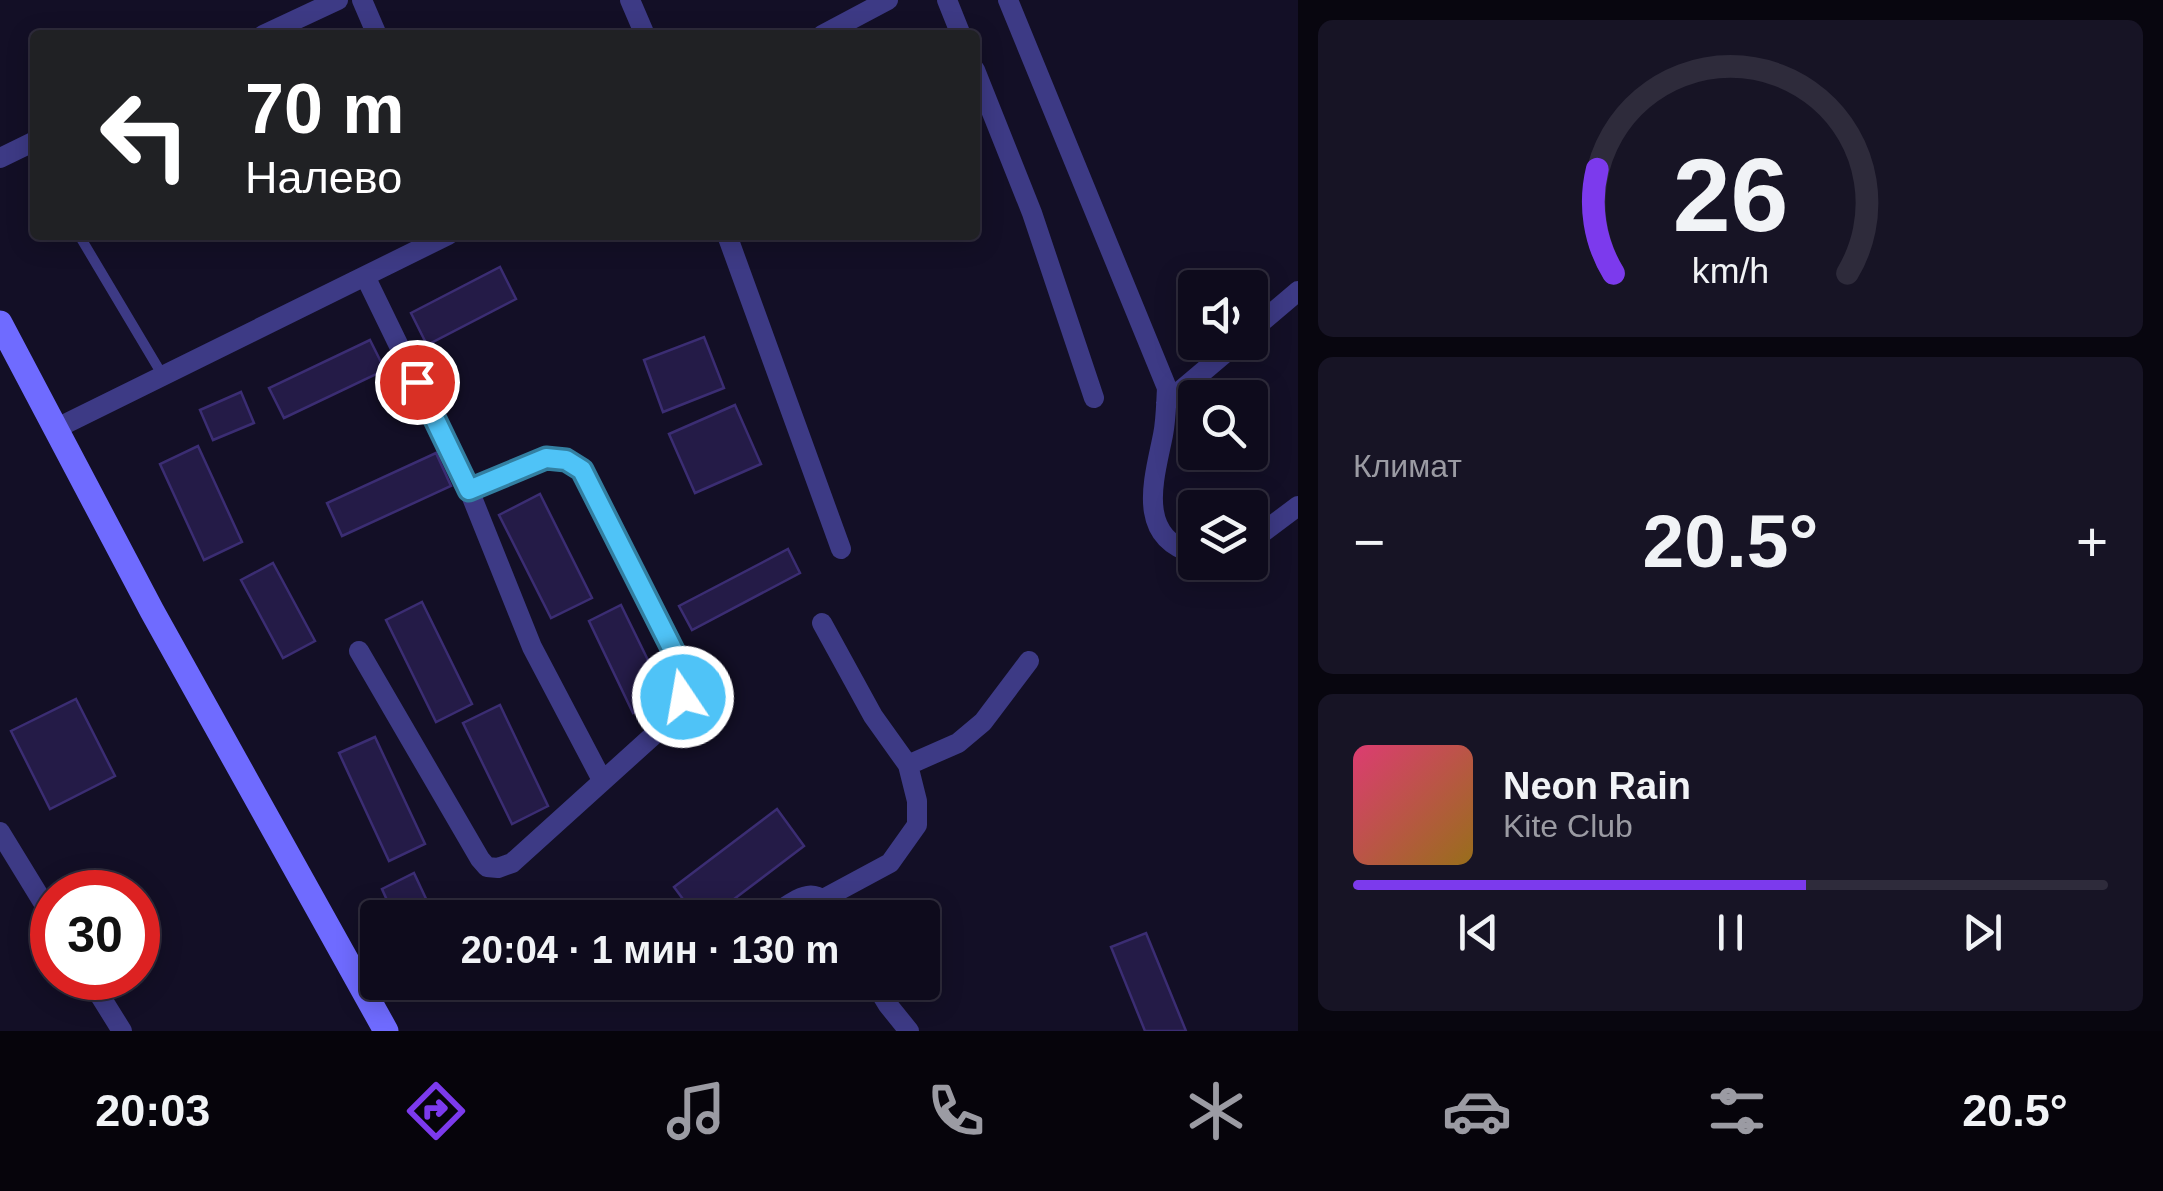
<!DOCTYPE html>
<html lang="ru">
<head>
<meta charset="utf-8">
<style>
	:root { --surface:#0e0b1c; --page:#171425; --text:#f1f3f6; --muted:#9b9ba3; --line:#2e2b3b; --accent:#7c3aed }
	body { margin:0; font-family:Arial,sans-serif; background:var(--page); color:var(--text); height:100vh; display:flex; flex-direction:column; font-size:38px; white-space:nowrap }
	* { box-sizing:border-box; margin:0 }
	p { font-size:32px; color:var(--muted) }
	.icon { flex:none; width:55px; height:55px; fill:none; stroke:currentColor; stroke-width:2; stroke-linecap:round; stroke-linejoin:round }
	.map { position:relative; flex:1; overflow:hidden }
	.panel { display:flex; flex-direction:column; gap:20px; padding:20px; background:#08060f; width:865px }
	.panel>* { flex:none }
	.top-card { position:absolute; left:30px; top:30px; width:950px; height:210px; border-radius:10px; box-shadow:0 5px 25px #0003,0 0 0 2px var(--line); background:#202124; color:#fff; overflow:hidden }
	.fabs { position:absolute; left:1178px; top:270px; display:grid; gap:20px }
	.fabs a { display:grid; place-items:center; width:90px; height:90px; border-radius:10px; background:var(--surface); box-shadow:0 5px 25px #0003,0 0 0 2px var(--line); font-size:50px }
	.speed { position:absolute; left:30px; top:870px; display:flex; gap:20px; font-size:50px; font-weight:700; text-align:center }
	.speed>* { display:grid; place-content:center; width:130px; height:130px; border-radius:50%; background:var(--surface); box-shadow:0 5px 25px #0003,0 0 0 2px var(--line); line-height:1 }
	.speed .limit { border:15px solid #d22; background:#fff; color:#111 }
	.pin { position:absolute; display:grid; place-items:center; width:85px; height:85px; color:#fff; margin:-42px; border:5px solid #fff; border-radius:50%; box-shadow:0 2px 10px #0007 }
	.me { position:absolute; width:110px; margin:-55px; rotate:348deg; stroke-linejoin:round; filter:drop-shadow(0 0 8px #0008) }
	.turn { display:flex; align-items:center; gap:35px; height:210px; padding:0 50px; font-size:45px }
	.turn .icon { width:130px; height:130px; stroke-width:2.5 }
	.turn b { display:block; font-size:70px; line-height:85px }
	.big { font-size:75px; font-weight:700; line-height:1.1 }
	.panel .widget { flex:1; display:flex; flex-direction:column; justify-content:center; gap:15px; min-width:0; padding:0 35px; border-radius:15px; background:var(--page) }
	.panel .dial { align-items:center; gap:0 }
	.dial svg { height:260px; overflow:visible; fill:none; stroke:var(--line); stroke-width:7; stroke-linecap:round; text-anchor:middle }
	.dial text { fill:var(--text); stroke:none }
	.song { display:flex; align-items:center; gap:30px }
	.cover { width:120px; height:120px; border-radius:15px; background:linear-gradient(135deg,hsl(340 70% 55%),hsl(40 70% 35%)) }
	.played { height:10px; border-radius:5px; background:linear-gradient(90deg,var(--accent) 60%,var(--line) 60%) }
	.keys { display:flex; justify-content:space-around; direction:ltr }
	.heat { display:flex; justify-content:space-between; align-items:center; font-size:55px; direction:ltr }
	.trip { position:absolute; left:360px; top:900px; width:580px; height:100px; border-radius:10px; background:var(--surface); box-shadow:0 5px 25px #0003,0 0 0 2px var(--line); font-weight:700; line-height:100px; text-align:center }
	.dock { display:flex; height:160px; justify-content:space-around; align-items:center; background:#06040b; color:var(--muted) }
	.dock .icon { width:70px; height:70px }
	.dock .active { color:var(--accent) }
	.dock b { font-size:45px; color:var(--text) }
	main { display:flex; flex:1; min-height:0 }
	.map>svg:first-child { display:block }
	.building { fill:#241b47; stroke:#3b2d73; stroke-width:2.5 }
	.lines { fill:none; stroke-linecap:round; stroke-linejoin:round }
	.service { stroke:#3d3a85; stroke-width:10 }
	.minor { stroke:#3d3a85; stroke-width:20 }
	.secondary { stroke:#6f6bff; stroke-width:25 }
	.route-casing { stroke:#337fa1; stroke-width:25 }
	.route { stroke:#4fc3f7; stroke-width:18 }
</style>
</head>
<body>
<main>
<div class="map">
<svg width="1298" height="1031" viewBox="0 0 1298 1031">
	<rect width="100%" height="100%" fill="#130f26"/>
	<path class="building" d="M500,267L516,299L427,345L411,313Z
		M704,337L724,388L663,412L644,360Z
		M370,340L385,370L284,418L269,388Z
		M241,392L254,423L213,440L200,410Z
		M735,405L761,464L695,493L669,434Z
		M198,446L242,542L204,560L160,464Z
		M436,453L451,486L342,536L327,503Z
		M540,494L592,598L551,618L499,515Z
		M788,549L800,573L692,630L679,606Z
		M273,563L315,641L283,658L241,580Z
		M422,602L472,704L436,722L386,620Z
		M621,605L666,697L633,713L589,621Z
		M76,699L115,776L50,809L11,731Z
		M500,705L548,806L512,824L463,723Z
		M375,737L425,844L389,861L339,753Z
		M777,809L804,846L709,918H697L674,887Z
		M414,873L435,918H395L382,889Z
		M1146,933L1186,1031H1145L1111,947Z
		M426,982H460L432,995Z"/>
	<g class="lines">
		<path class="service" d="M79,235L163,376"/>
		<path class="minor" d="M362,0L377,35
			M630,0L645,35
			M947,0L961,35
			M1008,0L1167,388C1166,404 1166,420 1163,435C1154,480 1135,537 1195,554
			M263,35L338,0
			M822,35L888,0
			M975,70L1032,213L1094,398
			M0,158L35,141
			M727,235L841,549
			M365,276L469,490L532,647L602,780
			M1250,332L1298,291
			M1166,403L1238,342
			M55,429L448,235
			M1250,542L1298,506
			M822,623L873,716L908,765L917,801V825L890,863L825,898
			M359,651L480,859L487,867L498,868L512,863L677,714L683,697L682,668L582,470L566,460L546,458L469,490
			M908,765L958,743L983,722L1029,661
			M0,832L52,917
			M768,918C798,900 815,878 837,918
			M89,978L122,1031
			M787,982L800,984L804,982
			M874,982L888,1005L909,1031"/>
		<path class="secondary" d="M0,323L152,611L386,1031"/>
	</g>
	<g class="lines">
		<defs>
			<path id="route" d="M417,382L469,490L546,458L566,460L582,470L682,668L683,697"/>
		</defs>
		<use href="#route" class="route-casing"/>
		<use href="#route" class="route"/>
	</g>
</svg>
<div class="fabs">
<a><svg class="icon" aria-label="sound" viewBox="0 0 24 24"><path d="M4 9h4l5-4v14l-5-4H4zM17 9q2 3 0 6"/></svg></a>
<a><svg class="icon" aria-label="search" viewBox="0 0 24 24"><circle cx="10" cy="10" r="6"/><path d="M15 15l6 6"/></svg></a>
<a><svg class="icon" aria-label="layers" viewBox="0 0 24 24"><path d="M12 4l9 5-9 5-9-5zM3 14l9 5 9-5"/></svg></a>
</div>
<div class="speed"><div class="limit">30</div></div>
<div class="pin" style="left:417px;top:382px;background:#d93025"><svg class="icon" aria-label="arrive" viewBox="0 0 24 24"><path d="M6 21V4h12l-3 4 3 4H6"/></svg></div>
<svg class="me" style="left:683px;top:697px" viewBox="-20 -20 40 40"><circle r="17" fill="#4fc3f7" stroke="#fff" stroke-width="3"/><path d="M0-11L8 9 0 5-8 9z" fill="#fff"/></svg>
<div class="trip">20:04 · 1 мин · 130 m</div>
<div class="top-card">
<div class="turn"><svg class="icon" aria-label="left" viewBox="0 0 24 24"><path d="M17 20v-9H6M10 6l-5 5 5 5"/></svg><div><b>70 m</b>Налево</div></div>
</div>
</div>
<section class="panel">
<div class="widget dial"><svg viewBox="0 0 100 80">
<path d="M14 69A42 42 0 1 1 86 69"/>
<path d="M14 69A42 42 0 0 1 9 37" stroke="#7c3aed"/>
<text x="50" y="56" font-size="32" font-weight="700">26</text>
<text x="50" y="72" font-size="11">km/h</text>
</svg></div>
<div class="widget"><p>Климат</p>
<div class="heat"><a>−</a><b class="big">20.5°</b><a>+</a></div>
</div>
<div class="widget">
<div class="song"><i class="cover"></i><div><b>Neon Rain</b><p>Kite Club</p></div></div>
<div class="played"></div>
<div class="keys"><svg class="icon" aria-label="previous" viewBox="0 0 24 24"><path d="M18 5L8 12l10 7zM5 5v14"/></svg><svg class="icon" aria-label="pause" viewBox="0 0 24 24"><path d="M8 5v14M16 5v14"/></svg><svg class="icon" aria-label="next" viewBox="0 0 24 24"><path d="M6 5l10 7-10 7zM19 5v14"/></svg></div>
</div>
</section>
</main>
<nav class="dock">
<b>20:03</b>
<svg class="icon active" aria-label="directions" viewBox="0 0 24 24"><path d="M12 3l9 9-9 9-9-9zM9 14v-3h6M13 9l2 2-2 2"/></svg>
<svg class="icon" aria-label="music" viewBox="0 0 24 24"><path d="M9 18V5l10-2v13"/><circle cx="6" cy="18" r="3"/><circle cx="16" cy="16" r="3"/></svg>
<svg class="icon" aria-label="phone" viewBox="0 0 24 24"><path d="M5 4h4l2 5-3 2q2 4 5 5l2-3 5 2v4C11 20 4 13 5 4z"/></svg>
<svg class="icon" aria-label="climate" viewBox="0 0 24 24"><path d="M12 3v18M4 7l16 10M4 17L20 7"/></svg>
<svg class="icon" aria-label="car" viewBox="0 0 24 24"><path d="M5 17H2v-5l4-1 3-4h7l3 4 3 1v5h-3M9 17h6M6 11h13"/><circle cx="7" cy="17" r="2"/><circle cx="17" cy="17" r="2"/></svg>
<svg class="icon" aria-label="filters" viewBox="0 0 24 24"><path d="M4 7h16M4 17h16"/><circle cx="9" cy="7" r="2"/><circle cx="15" cy="17" r="2"/></svg>
<b>20.5°</b>
</nav>
</body>
</html>
